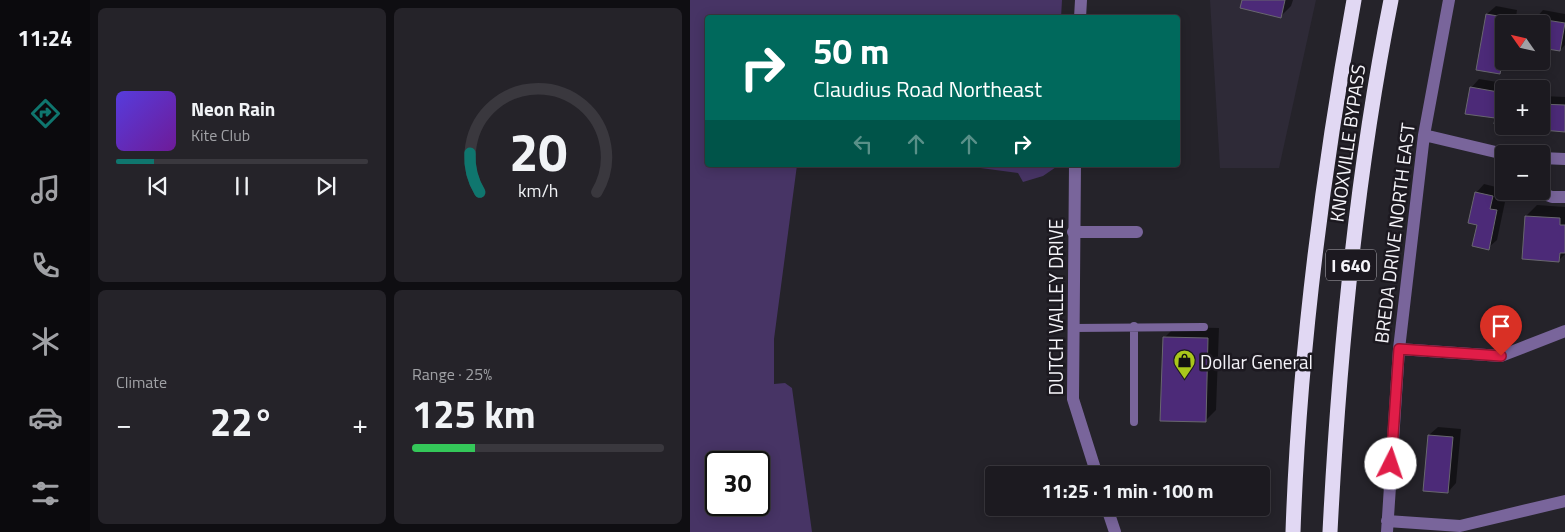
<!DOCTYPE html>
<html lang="en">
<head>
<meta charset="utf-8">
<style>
	:root { --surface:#1c1a20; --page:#252329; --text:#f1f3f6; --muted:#a0a1a5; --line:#3a383e; --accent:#0f766e }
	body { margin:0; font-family:"Titillium Web",sans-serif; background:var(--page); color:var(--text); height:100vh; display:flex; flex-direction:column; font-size:19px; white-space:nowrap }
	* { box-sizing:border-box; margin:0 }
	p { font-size:16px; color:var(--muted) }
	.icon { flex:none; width:28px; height:28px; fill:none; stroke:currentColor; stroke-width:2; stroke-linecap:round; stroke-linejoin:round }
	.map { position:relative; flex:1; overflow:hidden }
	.drawer { display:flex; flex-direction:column; gap:8px; padding:8px; background:#0f0e12; width:600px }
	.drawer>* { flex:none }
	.hud { position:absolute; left:15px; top:15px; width:475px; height:152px; border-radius:5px; box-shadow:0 2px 12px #0003,0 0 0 1px var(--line); background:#00695c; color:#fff; overflow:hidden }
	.needle { width:32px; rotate:304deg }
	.controls { position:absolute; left:805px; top:15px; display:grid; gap:10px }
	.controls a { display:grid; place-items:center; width:55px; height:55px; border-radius:5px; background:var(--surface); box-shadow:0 2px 12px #0003,0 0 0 1px var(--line); font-size:25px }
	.speed { position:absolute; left:15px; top:451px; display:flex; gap:10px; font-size:25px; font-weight:700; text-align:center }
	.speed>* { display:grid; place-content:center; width:65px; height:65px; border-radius:50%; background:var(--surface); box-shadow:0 2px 12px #0003,0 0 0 1px var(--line); line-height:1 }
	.speed .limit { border:2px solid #111; border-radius:8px; background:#fff; color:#111 }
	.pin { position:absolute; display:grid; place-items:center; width:42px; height:42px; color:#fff; margin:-51px -21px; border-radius:50% 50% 50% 0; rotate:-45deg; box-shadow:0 0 5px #0007 }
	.pin .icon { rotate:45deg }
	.me { position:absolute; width:55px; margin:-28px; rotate:4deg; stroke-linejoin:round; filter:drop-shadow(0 0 4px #0008) }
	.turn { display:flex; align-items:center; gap:18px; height:105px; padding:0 25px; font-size:22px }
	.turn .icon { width:65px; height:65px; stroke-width:2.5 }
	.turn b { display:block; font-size:35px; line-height:42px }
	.lanes { display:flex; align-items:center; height:48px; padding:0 25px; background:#0003; justify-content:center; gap:25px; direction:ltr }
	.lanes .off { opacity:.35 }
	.big { font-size:38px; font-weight:700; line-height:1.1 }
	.drawer .widget { flex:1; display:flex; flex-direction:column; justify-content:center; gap:8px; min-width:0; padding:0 18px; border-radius:8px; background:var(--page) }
	.drawer .dial { align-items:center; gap:0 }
	.dial svg { height:130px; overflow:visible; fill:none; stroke:var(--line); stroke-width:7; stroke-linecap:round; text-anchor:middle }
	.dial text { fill:var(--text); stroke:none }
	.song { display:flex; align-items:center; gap:15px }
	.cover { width:60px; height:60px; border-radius:8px; background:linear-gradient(135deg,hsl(250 70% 55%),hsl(280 70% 35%)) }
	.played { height:5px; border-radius:2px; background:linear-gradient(90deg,var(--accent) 15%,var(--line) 15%) }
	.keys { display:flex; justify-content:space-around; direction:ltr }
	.heat { display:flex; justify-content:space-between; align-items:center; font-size:28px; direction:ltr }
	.charge { height:8px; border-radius:4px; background:linear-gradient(90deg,#34c759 25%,var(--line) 0) }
	.drawer .tiles { flex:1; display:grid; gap:8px; grid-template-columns:repeat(2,1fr) }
	.trip { position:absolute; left:295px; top:466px; width:285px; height:50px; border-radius:5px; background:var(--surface); box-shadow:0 2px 12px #0003,0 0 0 1px var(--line); font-weight:700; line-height:50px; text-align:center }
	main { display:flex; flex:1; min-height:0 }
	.dock { display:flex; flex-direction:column; width:90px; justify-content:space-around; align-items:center; background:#0b0a0d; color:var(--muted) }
	.dock .icon { width:35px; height:35px }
	.dock .on { color:var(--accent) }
	.dock b { font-size:22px; color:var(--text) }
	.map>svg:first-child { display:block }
	.built { fill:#2e2a37 }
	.green { fill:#473465; fill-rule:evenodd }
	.shadow { fill:#0007 }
	.building { fill:#4c2a78; stroke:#69676f }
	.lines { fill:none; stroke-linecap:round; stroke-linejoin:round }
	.service { stroke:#79659b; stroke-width:8 }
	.minor { stroke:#79659b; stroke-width:12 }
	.tertiary { stroke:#79659b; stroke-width:12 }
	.motorway { stroke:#e1d8f3; stroke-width:15 }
	.route-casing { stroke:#92132f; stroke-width:12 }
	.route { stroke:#e11d48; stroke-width:9 }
	.labels { text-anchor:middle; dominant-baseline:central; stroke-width:5; stroke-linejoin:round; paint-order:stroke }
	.shield { fill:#1c1920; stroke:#b4b2b8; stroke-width:1 }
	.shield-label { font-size:18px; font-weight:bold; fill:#f5f4f9 }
	.street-label { font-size:19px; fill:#f5f4f9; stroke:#1c1920 }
	.poi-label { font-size:19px; fill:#f5f4f9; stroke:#1c1920; text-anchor:start }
</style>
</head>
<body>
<main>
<nav class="dock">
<b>11:24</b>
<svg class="icon on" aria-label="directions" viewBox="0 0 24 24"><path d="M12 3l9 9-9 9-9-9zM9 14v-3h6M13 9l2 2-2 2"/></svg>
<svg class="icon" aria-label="music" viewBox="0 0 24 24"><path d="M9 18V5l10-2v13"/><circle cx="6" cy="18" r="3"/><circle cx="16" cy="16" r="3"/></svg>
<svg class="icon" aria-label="phone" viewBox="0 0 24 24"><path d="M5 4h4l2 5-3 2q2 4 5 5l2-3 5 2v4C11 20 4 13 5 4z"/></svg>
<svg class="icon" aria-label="climate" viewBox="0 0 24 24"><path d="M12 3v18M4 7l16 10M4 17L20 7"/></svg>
<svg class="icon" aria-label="car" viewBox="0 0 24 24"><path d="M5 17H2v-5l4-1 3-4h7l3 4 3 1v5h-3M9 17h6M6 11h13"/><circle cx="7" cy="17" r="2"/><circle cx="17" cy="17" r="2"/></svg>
<svg class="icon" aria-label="filters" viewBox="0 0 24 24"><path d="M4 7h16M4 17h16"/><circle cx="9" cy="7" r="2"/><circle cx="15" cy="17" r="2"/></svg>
</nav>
<section class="drawer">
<div class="tiles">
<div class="widget">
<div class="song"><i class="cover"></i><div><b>Neon Rain</b><p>Kite Club</p></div></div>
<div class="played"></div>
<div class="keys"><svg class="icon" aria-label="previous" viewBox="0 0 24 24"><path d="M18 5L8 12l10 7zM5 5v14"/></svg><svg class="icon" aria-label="pause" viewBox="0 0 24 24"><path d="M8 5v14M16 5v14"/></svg><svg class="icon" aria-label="next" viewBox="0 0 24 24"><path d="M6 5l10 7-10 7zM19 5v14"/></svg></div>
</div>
<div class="widget dial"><svg viewBox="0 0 100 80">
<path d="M14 69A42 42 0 1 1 86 69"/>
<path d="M14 69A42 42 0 0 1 8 45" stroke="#0f766e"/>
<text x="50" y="56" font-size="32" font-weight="700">20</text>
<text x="50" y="72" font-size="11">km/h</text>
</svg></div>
<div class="widget"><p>Climate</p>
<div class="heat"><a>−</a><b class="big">22°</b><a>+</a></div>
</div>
<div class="widget"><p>Range · 25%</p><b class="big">125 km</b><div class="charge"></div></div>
</div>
</section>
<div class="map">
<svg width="875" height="532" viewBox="0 0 875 532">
	<rect width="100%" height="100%" fill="#25232a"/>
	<path class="built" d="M520,0H626L589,168H530Z"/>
	<path class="green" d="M0,0H372L371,18H18V165H107L84,339V384L95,383L102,388L122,532H0ZM26,462H69V505H26Z
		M268,165H369L353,176L333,182L328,173Z"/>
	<path class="shadow" d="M553,0H603L601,6L590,17Z
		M806,6L827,10L825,24H814V61H819L810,72L797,14Z
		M853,10L875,14V45L870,50L851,24L845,19Z
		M789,79L838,87L814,89V125L781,88Z
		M853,96L875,97V130L851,126Z
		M794,184L810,188L807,201L815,202L807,240L798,248L788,224L786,193Z
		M847,205L875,207V254L869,260L836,216Z
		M485,327L529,328L526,410L515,421L474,338Z
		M748,427L771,429L766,483L758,492L739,435Z"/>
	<path class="building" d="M552,0H595L591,18L550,8Z
		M796,14L820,18L819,24H814V52L810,74L786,70Z
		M843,18L875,23L870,51L851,48V24H843Z
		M780,87L814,93V126L804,124L805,118L775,114Z
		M851,104L875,105V132L841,129V126H851Z
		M785,192L803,196L800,209L807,210L799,250L782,246L787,225L778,223Z
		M835,216L870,218V225H875V253H870L869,262L832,259Z
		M473,337L518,338L516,422L470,421Z
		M738,435L763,437L758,493L733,491Z"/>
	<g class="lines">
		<path class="service" d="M383,328L514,327
			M444,422V326"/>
		<path class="minor" d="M734,135L814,154
			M851,158L875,159
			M846,191L862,197H875
			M383,232H447
			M709,349L811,356L875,331
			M697,521L770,526L875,501
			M697,532L709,349L734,135L759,0"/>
		<path class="tertiary" d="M390,18L391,0
			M385,165L383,399L407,475
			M417,508L425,532"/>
		<path class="motorway" d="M603,532C609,353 632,176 664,0
			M640,532C649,354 666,175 701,0"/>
	</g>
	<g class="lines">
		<defs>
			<path id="route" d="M701,464L709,349L811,356"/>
		</defs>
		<use href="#route" class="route-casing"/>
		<use href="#route" class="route"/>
	</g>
	<defs>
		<symbol id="shop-pin" viewBox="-11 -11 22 30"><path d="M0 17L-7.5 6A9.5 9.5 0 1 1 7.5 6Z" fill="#a9c71b" stroke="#1c1920"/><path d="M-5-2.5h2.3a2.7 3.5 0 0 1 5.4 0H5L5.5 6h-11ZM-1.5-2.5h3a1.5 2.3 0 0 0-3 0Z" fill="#111"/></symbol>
	</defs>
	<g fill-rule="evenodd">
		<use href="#shop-pin" x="482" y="348" width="25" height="34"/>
	</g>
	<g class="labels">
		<rect class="shield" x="636" y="249.5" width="50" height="31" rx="4"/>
		<g class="shield-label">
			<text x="661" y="265">I 640</text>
		</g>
		<g class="street-label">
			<text transform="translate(657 143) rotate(-82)">KNOXVILLE BYPASS</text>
			<text transform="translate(704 233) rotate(-83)">BREDA DRIVE NORTH EAST</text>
			<text transform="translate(365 307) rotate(-90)">DUTCH VALLEY DRIVE</text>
		</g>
		<g class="poi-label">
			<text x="510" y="361">Dollar General</text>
		</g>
	</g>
</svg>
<div class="controls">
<a><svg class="needle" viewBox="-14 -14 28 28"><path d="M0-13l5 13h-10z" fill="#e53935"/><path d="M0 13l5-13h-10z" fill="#a0a1a5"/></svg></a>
<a>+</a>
<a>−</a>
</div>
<div class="speed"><div class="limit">30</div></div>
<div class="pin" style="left:811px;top:356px;background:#d93025"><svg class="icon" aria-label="arrive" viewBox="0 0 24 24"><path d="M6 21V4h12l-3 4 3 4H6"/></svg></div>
<svg class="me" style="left:701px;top:464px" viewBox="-20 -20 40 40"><circle r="19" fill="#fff"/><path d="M0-13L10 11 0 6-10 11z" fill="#e11d48"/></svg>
<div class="trip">11:25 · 1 min · 100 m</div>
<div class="hud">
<div class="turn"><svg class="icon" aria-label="right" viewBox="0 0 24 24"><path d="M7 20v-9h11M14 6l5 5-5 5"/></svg><div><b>50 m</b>Claudius Road Northeast</div></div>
<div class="lanes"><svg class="icon off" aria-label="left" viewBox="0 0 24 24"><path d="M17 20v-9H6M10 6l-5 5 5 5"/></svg><svg class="icon off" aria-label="ahead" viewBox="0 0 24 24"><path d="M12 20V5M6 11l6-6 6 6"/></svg><svg class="icon off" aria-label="ahead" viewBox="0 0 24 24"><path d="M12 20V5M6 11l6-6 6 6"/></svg><svg class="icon" aria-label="right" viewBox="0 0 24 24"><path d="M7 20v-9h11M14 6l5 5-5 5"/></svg></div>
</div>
</div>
</main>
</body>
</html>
